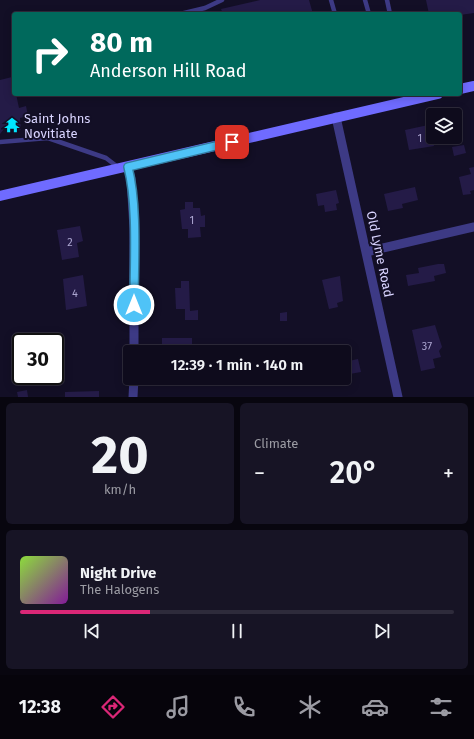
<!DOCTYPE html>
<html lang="en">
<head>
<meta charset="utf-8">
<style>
	:root { --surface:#0e0b1c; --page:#171425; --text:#f1f3f6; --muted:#9b9ba3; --line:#2e2b3b; --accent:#db2777 }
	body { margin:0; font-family:"Fira Sans",sans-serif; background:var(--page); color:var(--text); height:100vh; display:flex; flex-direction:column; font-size:15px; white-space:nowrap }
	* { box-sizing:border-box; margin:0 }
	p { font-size:13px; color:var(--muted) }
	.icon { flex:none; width:22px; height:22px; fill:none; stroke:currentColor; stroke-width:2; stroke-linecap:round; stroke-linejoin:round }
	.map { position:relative; height:397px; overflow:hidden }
	.details { display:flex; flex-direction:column; gap:6px; padding:6px; background:#08060f; flex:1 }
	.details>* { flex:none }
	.hud { position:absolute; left:12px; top:12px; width:450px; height:84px; border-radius:4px; box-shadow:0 2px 10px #0003,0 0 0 1px var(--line); background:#00695c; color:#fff; overflow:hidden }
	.controls { position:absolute; left:426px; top:108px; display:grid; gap:8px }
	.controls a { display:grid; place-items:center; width:36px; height:36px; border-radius:4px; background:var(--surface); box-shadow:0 2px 10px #0003,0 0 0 1px var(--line); font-size:20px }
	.speed { position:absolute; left:12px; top:333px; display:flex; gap:8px; font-size:20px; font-weight:700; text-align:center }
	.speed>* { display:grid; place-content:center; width:52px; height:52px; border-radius:50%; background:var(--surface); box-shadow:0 2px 10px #0003,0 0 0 1px var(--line); line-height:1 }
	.speed .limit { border:2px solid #111; border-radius:6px; background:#fff; color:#111 }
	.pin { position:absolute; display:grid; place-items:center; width:34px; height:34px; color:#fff; margin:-17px; border-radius:8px; box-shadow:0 2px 6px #0006 }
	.me { position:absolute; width:44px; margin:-22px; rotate:0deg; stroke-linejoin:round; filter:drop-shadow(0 0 3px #0008) }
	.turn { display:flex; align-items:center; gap:14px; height:84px; padding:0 12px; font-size:18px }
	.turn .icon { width:52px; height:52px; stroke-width:2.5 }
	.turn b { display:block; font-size:28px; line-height:34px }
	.big { font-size:30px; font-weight:600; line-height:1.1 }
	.details .widget { flex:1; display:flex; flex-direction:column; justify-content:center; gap:6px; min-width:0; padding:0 14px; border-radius:6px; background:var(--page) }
	.details .dial { align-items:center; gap:0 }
	.dial b { font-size:52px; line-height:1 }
	.song { display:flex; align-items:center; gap:12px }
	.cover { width:48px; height:48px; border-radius:6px; background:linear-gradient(135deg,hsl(90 70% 55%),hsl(290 70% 35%)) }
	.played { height:4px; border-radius:2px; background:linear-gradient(90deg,var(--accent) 30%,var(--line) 30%) }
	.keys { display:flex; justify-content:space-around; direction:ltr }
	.heat { display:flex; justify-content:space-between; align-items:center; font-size:22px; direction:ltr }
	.details .tiles { flex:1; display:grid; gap:6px; grid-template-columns:1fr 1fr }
	.widget:last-child { grid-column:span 2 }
	.trip { position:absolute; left:123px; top:345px; width:228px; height:40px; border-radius:4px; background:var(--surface); box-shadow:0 2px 10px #0003,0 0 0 1px var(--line); font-weight:600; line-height:40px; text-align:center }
	.menu { display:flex; height:64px; justify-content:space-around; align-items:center; background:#06040b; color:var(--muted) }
	.menu .icon { width:28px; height:28px }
	.menu .on { color:var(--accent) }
	.menu b { font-size:18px; color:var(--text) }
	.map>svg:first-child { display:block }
	.building { fill:#241b47 }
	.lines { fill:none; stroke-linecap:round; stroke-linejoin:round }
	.lane { stroke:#3d3a85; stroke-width:4.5 }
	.street { stroke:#3d3a85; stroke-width:9 }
	.secondary { stroke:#6f6bff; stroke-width:10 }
	.route-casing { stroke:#337fa1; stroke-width:10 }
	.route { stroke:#4fc3f7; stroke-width:7 }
	.labels { text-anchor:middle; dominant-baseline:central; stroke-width:4; stroke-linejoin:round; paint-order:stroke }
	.number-label { font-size:11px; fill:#aca6d1 }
	.poi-label { font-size:13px; fill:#d9d4ff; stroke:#130f26; text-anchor:start }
	.street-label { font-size:13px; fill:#d9d4ff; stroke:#130f26 }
</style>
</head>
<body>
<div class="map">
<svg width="474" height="397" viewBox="0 0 474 397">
	<rect width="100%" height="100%" fill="#130f26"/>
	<path class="building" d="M260,0H309L313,14H223L221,9Z
		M426,0H474V13L460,15V14H429Z
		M12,77L14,94H16L19,108L26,106L28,116L20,118L21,130L14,131L11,128L4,129L0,134V80Z
		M433,124V137L448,138L433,141L434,146L409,150L405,130Z
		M464,145L466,153L454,156L452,147Z
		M474,167V190L470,191L471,194L463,195L459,177L471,174L469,168Z
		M415,187L418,200L402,204L403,208L388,211L384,194Z
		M336,190L339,203L336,204L337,210L325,212L324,205L318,206L316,194Z
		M185,202H193V208H200L201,216L205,215V227H200L201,237L188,238V229H182L180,210L185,209Z
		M80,226L83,241L77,243L79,257L62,260L57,230Z
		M438,264H444L446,273L434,276L435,281L408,286L406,275L419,273L418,268Z
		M83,275L87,306L66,310L63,279Z
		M340,276L343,301L337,303L338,307L329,309L322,280Z
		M181,281H189L190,311L198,310V320H185V309H176L175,288H181Z
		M287,312V321H280V313Z
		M435,325L442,347L439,351L441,357L433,359L435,368L421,371L412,330Z
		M162,338H192V352H162Z
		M346,345L349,361L358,359L361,372L344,375V352H330L329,348Z
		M27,390L28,397H18L17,392Z
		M99,391V397H65V392Z"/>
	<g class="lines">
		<path class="lane" d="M331,0L335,14
			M365,0L369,14
			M387,0L390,14
			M180,14L205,8L222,0
			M0,142L48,138L106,158L119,168"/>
		<path class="street" d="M336,117L398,397
			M128,167L131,179L134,229V352
			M366,252L474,227
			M133,397L134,378"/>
		<path class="secondary" d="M460,89L474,86
			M0,196L438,94"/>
	</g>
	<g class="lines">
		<defs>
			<path id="route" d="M134,305C134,264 138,206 128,167L232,142"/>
		</defs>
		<use href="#route" class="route-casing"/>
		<use href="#route" class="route"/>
	</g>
	<defs>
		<symbol id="temple-bare" viewBox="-9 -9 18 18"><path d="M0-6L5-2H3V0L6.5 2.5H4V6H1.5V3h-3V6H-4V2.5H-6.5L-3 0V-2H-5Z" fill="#00e5ff" stroke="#130f26" stroke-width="2.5" paint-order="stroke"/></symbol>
	</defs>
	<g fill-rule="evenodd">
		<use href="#temple-bare" x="1" y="114" width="22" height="22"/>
	</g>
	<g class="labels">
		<g class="number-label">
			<text x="420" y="138">1</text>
			<text x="192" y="220">1</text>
			<text x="70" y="242">2</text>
			<text x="75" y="293">4</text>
			<text x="427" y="346">37</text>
		</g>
		<g class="poi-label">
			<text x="24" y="118">Saint Johns<tspan x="24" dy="15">Novitiate</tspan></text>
		</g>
		<g class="street-label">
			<text transform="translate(380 254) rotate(78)">Old Lyme Road</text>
		</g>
	</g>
</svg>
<div class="controls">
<a><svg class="icon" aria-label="layers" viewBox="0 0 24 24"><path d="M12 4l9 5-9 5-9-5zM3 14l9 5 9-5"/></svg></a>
</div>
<div class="speed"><div class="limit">30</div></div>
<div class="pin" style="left:232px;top:142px;background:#d93025"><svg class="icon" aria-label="arrive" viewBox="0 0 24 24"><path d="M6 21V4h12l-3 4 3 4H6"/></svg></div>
<svg class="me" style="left:134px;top:305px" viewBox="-20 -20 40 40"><circle r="17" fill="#4fc3f7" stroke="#fff" stroke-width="3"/><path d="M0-11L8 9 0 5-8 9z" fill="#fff"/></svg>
<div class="trip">12:39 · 1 min · 140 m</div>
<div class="hud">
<div class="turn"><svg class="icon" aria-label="right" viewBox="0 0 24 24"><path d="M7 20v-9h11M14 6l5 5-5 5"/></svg><div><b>80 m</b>Anderson Hill Road</div></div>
</div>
</div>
<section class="details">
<div class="tiles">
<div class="widget dial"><b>20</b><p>km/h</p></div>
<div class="widget"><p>Climate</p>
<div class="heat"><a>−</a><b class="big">20°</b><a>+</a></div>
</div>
<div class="widget">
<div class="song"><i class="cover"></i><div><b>Night Drive</b><p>The Halogens</p></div></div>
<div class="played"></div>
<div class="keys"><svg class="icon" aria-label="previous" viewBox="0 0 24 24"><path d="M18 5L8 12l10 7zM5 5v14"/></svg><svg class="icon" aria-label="pause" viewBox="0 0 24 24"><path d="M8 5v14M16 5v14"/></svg><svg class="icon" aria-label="next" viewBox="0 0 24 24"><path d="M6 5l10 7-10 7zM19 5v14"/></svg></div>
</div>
</div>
</section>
<nav class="menu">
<b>12:38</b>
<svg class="icon on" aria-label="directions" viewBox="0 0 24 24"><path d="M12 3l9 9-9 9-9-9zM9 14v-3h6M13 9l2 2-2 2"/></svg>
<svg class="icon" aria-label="music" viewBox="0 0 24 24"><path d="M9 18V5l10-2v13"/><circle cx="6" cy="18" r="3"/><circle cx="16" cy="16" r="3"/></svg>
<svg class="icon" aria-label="phone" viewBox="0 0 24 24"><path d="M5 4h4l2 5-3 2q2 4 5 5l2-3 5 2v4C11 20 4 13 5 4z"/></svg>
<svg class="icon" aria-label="climate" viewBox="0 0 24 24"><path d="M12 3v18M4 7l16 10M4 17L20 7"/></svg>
<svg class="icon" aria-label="car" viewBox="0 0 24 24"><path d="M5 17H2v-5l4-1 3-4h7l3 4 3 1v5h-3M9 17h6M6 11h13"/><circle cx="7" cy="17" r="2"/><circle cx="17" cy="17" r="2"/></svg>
<svg class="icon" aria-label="filters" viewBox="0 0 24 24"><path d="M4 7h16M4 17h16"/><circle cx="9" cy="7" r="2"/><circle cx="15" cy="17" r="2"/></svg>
</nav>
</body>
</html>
